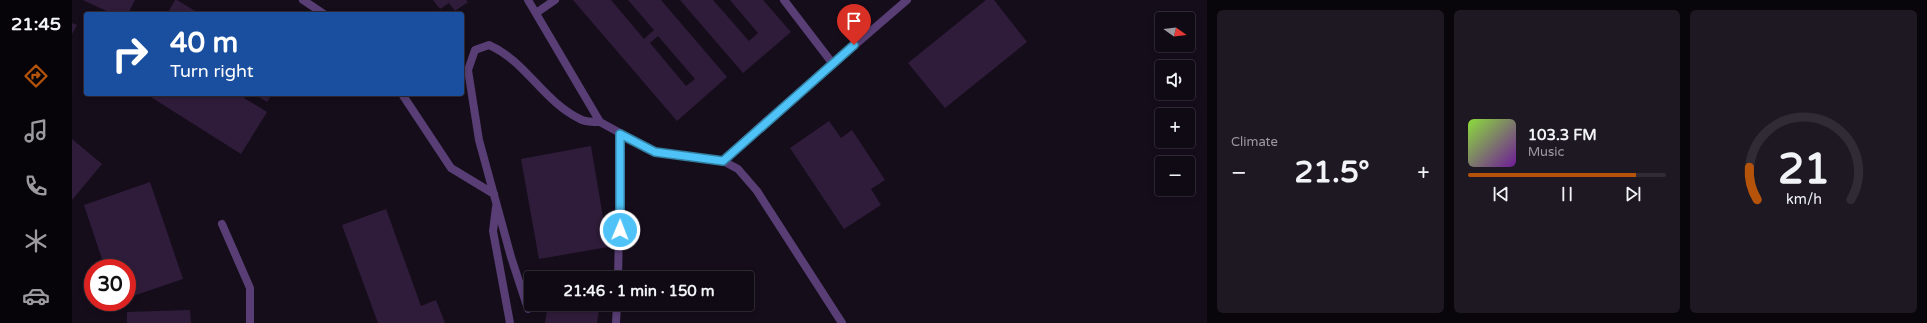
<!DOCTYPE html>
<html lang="en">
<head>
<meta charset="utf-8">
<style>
	:root { --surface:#100a14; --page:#1e1822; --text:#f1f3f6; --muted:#9c9aa0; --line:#302b34; --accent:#b45309 }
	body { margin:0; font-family:"Varela Round",sans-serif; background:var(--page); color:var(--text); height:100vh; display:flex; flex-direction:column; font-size:15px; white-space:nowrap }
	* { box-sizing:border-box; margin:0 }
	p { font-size:13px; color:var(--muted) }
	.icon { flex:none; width:22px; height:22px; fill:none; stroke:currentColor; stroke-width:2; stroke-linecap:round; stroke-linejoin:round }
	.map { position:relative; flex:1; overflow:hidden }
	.side { display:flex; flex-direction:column; gap:10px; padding:10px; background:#09060b; width:720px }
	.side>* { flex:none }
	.top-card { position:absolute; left:12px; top:12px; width:380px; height:84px; border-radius:4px; box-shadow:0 2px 6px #0003,0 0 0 1px var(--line); background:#1a4fa0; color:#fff; overflow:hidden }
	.needle { width:26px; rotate:104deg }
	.fabs { position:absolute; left:1083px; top:12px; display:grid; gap:8px }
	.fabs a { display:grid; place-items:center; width:40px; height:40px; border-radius:4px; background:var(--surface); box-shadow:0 2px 6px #0003,0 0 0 1px var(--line); font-size:20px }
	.speed { position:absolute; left:12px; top:259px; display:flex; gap:8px; font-size:20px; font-weight:700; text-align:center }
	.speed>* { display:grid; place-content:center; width:52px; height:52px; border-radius:50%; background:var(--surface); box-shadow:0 2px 6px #0003,0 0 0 1px var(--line); line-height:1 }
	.speed .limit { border:6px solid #d22; background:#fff; color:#111 }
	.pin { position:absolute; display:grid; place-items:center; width:34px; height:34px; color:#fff; margin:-41px -17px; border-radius:50% 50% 50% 0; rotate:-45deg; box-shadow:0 0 4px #0007 }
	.pin .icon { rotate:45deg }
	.me { position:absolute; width:44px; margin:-22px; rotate:1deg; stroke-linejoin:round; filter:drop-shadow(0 0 3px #0008) }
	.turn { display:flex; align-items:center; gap:14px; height:84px; padding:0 20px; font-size:18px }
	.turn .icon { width:52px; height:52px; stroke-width:2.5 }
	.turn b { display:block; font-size:28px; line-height:34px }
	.big { font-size:30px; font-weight:700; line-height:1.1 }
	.side .card { flex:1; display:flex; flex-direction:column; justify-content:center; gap:6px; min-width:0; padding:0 14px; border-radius:6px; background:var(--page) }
	.side .dial { align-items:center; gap:0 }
	.dial svg { height:104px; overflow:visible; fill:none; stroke:var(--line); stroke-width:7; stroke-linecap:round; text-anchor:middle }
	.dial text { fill:var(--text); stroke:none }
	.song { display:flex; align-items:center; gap:12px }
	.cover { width:48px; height:48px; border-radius:6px; background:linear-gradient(135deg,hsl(90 70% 55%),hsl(280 70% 35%)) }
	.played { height:4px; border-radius:2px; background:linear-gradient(90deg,var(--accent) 85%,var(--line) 85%) }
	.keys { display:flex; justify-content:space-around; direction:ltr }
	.heat { display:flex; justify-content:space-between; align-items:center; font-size:22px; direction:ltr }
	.side .tiles { flex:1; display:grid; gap:10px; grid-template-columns:repeat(3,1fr) }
	.trip { position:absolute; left:452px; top:271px; width:230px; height:40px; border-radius:4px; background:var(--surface); box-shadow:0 2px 6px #0003,0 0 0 1px var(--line); font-weight:700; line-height:40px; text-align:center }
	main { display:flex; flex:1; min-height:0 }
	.tab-bar { display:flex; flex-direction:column; width:72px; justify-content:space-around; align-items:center; background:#060408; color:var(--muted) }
	.tab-bar .icon { width:28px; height:28px }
	.tab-bar .on { color:var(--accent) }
	.tab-bar b { font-size:18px; color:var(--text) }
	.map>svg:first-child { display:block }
	.building { fill:#2f1c3a; fill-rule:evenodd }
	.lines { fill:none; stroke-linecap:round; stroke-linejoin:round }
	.street { stroke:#583e75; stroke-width:8 }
	.route-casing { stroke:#337fa1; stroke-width:10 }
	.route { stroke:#4fc3f7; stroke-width:7 }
</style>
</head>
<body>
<main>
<nav class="tab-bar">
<b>21:45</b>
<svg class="icon on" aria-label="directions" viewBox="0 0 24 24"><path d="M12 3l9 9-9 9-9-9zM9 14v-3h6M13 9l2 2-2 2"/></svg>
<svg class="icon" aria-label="music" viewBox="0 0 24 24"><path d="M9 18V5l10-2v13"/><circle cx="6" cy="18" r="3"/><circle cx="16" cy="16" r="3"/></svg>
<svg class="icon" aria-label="phone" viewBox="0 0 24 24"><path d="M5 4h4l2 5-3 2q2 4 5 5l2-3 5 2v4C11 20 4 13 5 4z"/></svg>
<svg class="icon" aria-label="climate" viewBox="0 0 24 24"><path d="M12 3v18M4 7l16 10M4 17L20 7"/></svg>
<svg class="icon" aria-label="car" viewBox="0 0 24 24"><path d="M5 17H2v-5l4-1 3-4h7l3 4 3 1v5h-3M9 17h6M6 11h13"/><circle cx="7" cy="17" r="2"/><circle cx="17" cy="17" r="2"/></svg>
</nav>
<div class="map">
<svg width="1135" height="323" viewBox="0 0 1135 323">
	<rect width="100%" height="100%" fill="#160d1b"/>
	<path class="building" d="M11,0H63L56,14H41Z
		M103,0H105L128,14H95Z
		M361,0H394L396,2L383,11L377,3L368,9Z
		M501,0H539L572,39L582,30L556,0H589L655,77L605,121ZM586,36L623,79L614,86L578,43Z
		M608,0H641L677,41L686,33L658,0H691L719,32L671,73Z
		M914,0H922L955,42L873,108L836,63Z
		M0,23L5,25L0,34Z
		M74,94H174L172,98L195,112L169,154Z
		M182,94H200L195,102Z
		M757,121L769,138L780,130L813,180L799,189L809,205L772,229L718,148Z
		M0,139L30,164L0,200Z
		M519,146L536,247L467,259L449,159Z
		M78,182L111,279L55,298V268H33L12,205Z
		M314,209L349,306L364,300L373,323H306L270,225Z
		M476,304H528L525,323H473Z
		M118,310L119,323H55V312Z"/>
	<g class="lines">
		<path class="street" d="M231,0L252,14
			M456,0L528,122L583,152L651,161L666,169L685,191L770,323
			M712,0L761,64
			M464,13L483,0
			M330,94L379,168L422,194
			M651,161L690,125L835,0
			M424,207L421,231L438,323
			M150,224L178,288V323
			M546,278L549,134
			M456,309L439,257L407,140L396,70L403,50L417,45C454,61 472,103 510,120C515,122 522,122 528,122
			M544,323L545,304"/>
	</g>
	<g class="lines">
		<defs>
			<path id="route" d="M548,230V134L583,152L651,161L782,45"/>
		</defs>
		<use href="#route" class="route-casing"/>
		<use href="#route" class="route"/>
	</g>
</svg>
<div class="fabs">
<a><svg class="needle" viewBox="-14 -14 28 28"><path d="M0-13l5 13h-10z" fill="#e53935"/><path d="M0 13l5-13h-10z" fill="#9c9aa0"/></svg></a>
<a><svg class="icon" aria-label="sound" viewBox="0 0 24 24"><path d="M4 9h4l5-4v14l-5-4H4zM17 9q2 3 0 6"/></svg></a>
<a>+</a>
<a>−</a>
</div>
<div class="speed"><div class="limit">30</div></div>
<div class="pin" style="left:782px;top:45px;background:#d93025"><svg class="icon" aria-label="arrive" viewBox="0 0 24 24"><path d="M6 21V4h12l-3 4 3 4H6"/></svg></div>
<svg class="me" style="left:548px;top:230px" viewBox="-20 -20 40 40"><circle r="17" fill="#4fc3f7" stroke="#fff" stroke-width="3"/><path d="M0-11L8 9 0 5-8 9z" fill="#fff"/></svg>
<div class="trip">21:46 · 1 min · 150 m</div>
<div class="top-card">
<div class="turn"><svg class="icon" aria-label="right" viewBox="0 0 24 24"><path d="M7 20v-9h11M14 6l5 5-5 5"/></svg><div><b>40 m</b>Turn right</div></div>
</div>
</div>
<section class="side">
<div class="tiles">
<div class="card"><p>Climate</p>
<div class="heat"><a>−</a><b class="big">21.5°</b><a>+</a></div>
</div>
<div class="card">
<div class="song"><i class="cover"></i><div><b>103.3 FM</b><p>Music</p></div></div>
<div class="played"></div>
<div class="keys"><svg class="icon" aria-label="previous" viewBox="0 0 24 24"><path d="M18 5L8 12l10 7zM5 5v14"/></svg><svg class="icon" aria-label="pause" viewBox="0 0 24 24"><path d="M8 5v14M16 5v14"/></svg><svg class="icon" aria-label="next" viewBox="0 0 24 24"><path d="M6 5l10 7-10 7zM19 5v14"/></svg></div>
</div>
<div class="card dial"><svg viewBox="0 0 100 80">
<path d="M14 69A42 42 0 1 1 86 69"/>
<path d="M14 69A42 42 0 0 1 8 44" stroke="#b45309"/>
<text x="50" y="56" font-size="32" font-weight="700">21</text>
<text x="50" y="72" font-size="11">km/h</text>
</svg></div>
</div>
</section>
</main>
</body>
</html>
